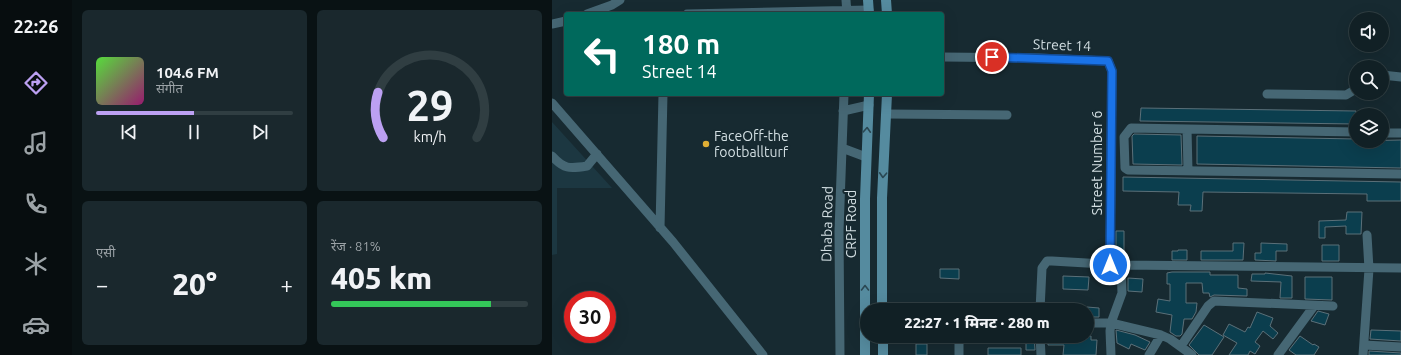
<!DOCTYPE html>
<html lang="hi">
<head>
<meta charset="utf-8">
<style>
	:root { --surface:#112025; --page:#1a282d; --text:#f1f3f6; --muted:#9ca3a7; --line:#303e42; --accent:#bca0f2 }
	body { margin:0; font-family:Ubuntu,"Noto Sans Devanagari",sans-serif; background:var(--page); color:var(--text); height:100vh; display:flex; flex-direction:column; font-size:15px; white-space:nowrap }
	* { box-sizing:border-box; margin:0 }
	p { font-size:13px; color:var(--muted) }
	.icon { flex:none; width:22px; height:22px; fill:none; stroke:currentColor; stroke-width:2; stroke-linecap:round; stroke-linejoin:round }
	.map { position:relative; flex:1; overflow:hidden }
	.drawer { display:flex; flex-direction:column; gap:10px; padding:10px; background:#091214; width:480px }
	.drawer>* { flex:none }
	.guide { position:absolute; left:12px; top:12px; width:380px; height:84px; border-radius:4px; box-shadow:0 4px 16px #0002,0 0 0 1px var(--line); background:#00695c; color:#fff; overflow:hidden }
	.controls { position:absolute; left:797px; top:12px; display:grid; gap:8px }
	.controls a { display:grid; place-items:center; width:40px; height:40px; border-radius:50%; background:var(--surface); box-shadow:0 4px 16px #0002,0 0 0 1px var(--line); font-size:20px }
	.speed { position:absolute; left:12px; top:291px; display:flex; gap:8px; font-size:20px; font-weight:700; text-align:center }
	.speed>* { display:grid; place-content:center; width:52px; height:52px; border-radius:50%; background:var(--surface); box-shadow:0 4px 16px #0002,0 0 0 1px var(--line); line-height:1 }
	.speed .limit { border:6px solid #d22; background:#fff; color:#111 }
	.pin { position:absolute; display:grid; place-items:center; width:34px; height:34px; color:#fff; margin:-17px; border:2px solid #fff; border-radius:50%; box-shadow:0 1px 4px #0007 }
	.me { position:absolute; width:44px; margin:-22px; rotate:0deg; stroke-linejoin:round; filter:drop-shadow(0 0 3px #0008) }
	.turn { display:flex; align-items:center; gap:14px; height:84px; padding:0 12px; font-size:18px }
	.turn .icon { width:52px; height:52px; stroke-width:2.5 }
	.turn b { display:block; font-size:28px; line-height:34px }
	.big { font-size:30px; font-weight:800; line-height:1.1 }
	.drawer .widget { flex:1; display:flex; flex-direction:column; justify-content:center; gap:6px; min-width:0; padding:0 14px; border-radius:6px; background:var(--page) }
	.drawer .dial { align-items:center; gap:0 }
	.dial svg { height:104px; overflow:visible; fill:none; stroke:var(--line); stroke-width:7; stroke-linecap:round; text-anchor:middle }
	.dial text { fill:var(--text); stroke:none }
	.song { display:flex; align-items:center; gap:12px }
	.cover { width:48px; height:48px; border-radius:6px; background:linear-gradient(135deg,hsl(110 70% 55%),hsl(320 70% 35%)) }
	.played { height:4px; border-radius:2px; background:linear-gradient(90deg,var(--accent) 50%,var(--line) 50%) }
	.keys { display:flex; justify-content:space-around; direction:ltr }
	.heat { display:flex; justify-content:space-between; align-items:center; font-size:22px; direction:ltr }
	.charge { height:6px; border-radius:3px; background:linear-gradient(90deg,#34c759 81%,var(--line) 0) }
	.drawer .tiles { flex:1; display:grid; gap:10px; grid-template-columns:repeat(2,1fr) }
	.trip { position:absolute; left:308px; top:303px; width:234px; height:40px; border-radius:20px; background:var(--surface); box-shadow:0 4px 16px #0002,0 0 0 1px var(--line); font-weight:800; line-height:40px; text-align:center }
	main { display:flex; flex:1; min-height:0 }
	.tabs { display:flex; flex-direction:column; width:72px; justify-content:space-around; align-items:center; background:#070d0f; color:var(--muted) }
	.tabs .icon { width:28px; height:28px }
	.tabs .selected { color:var(--accent) }
	.tabs b { font-size:18px; color:var(--text) }
	.map>svg:first-child { display:block }
	.built { fill:#1c3741 }
	.building { fill:#0b3e4e; stroke:#5b7079 }
	.lines { fill:none; stroke-linecap:round; stroke-linejoin:round }
	.street { stroke:#466774; stroke-width:9 }
	.secondary { stroke:#558b9f; stroke-width:10 }
	.oneway { stroke:#2a4752 }
	.route-casing { stroke:#114b97; stroke-width:10 }
	.route { stroke:#1a73e8; stroke-width:7 }
	.poi-dot { fill:#e1af34; stroke:#172a31; stroke-width:1.5 }
	.labels { text-anchor:middle; dominant-baseline:central; stroke-width:4; stroke-linejoin:round; paint-order:stroke }
	.street-label { font-size:14px; fill:#d2dee2; stroke:#172a31 }
	.poi-label { font-size:14px; fill:#d2dee2; stroke:#172a31; text-anchor:start }
</style>
</head>
<body>
<main>
<nav class="tabs">
<b>22:26</b>
<svg class="icon selected" aria-label="directions" viewBox="0 0 24 24"><path d="M12 3l9 9-9 9-9-9zM9 14v-3h6M13 9l2 2-2 2"/></svg>
<svg class="icon" aria-label="music" viewBox="0 0 24 24"><path d="M9 18V5l10-2v13"/><circle cx="6" cy="18" r="3"/><circle cx="16" cy="16" r="3"/></svg>
<svg class="icon" aria-label="phone" viewBox="0 0 24 24"><path d="M5 4h4l2 5-3 2q2 4 5 5l2-3 5 2v4C11 20 4 13 5 4z"/></svg>
<svg class="icon" aria-label="climate" viewBox="0 0 24 24"><path d="M12 3v18M4 7l16 10M4 17L20 7"/></svg>
<svg class="icon" aria-label="car" viewBox="0 0 24 24"><path d="M5 17H2v-5l4-1 3-4h7l3 4 3 1v5h-3M9 17h6M6 11h13"/><circle cx="7" cy="17" r="2"/><circle cx="17" cy="17" r="2"/></svg>
</nav>
<section class="drawer">
<div class="tiles">
<div class="widget">
<div class="song"><i class="cover"></i><div><b>104.6 FM</b><p>संगीत</p></div></div>
<div class="played"></div>
<div class="keys"><svg class="icon" aria-label="previous" viewBox="0 0 24 24"><path d="M18 5L8 12l10 7zM5 5v14"/></svg><svg class="icon" aria-label="pause" viewBox="0 0 24 24"><path d="M8 5v14M16 5v14"/></svg><svg class="icon" aria-label="next" viewBox="0 0 24 24"><path d="M6 5l10 7-10 7zM19 5v14"/></svg></div>
</div>
<div class="widget dial"><svg viewBox="0 0 100 80">
<path d="M14 69A42 42 0 1 1 86 69"/>
<path d="M14 69A42 42 0 0 1 10 34" stroke="#bca0f2"/>
<text x="50" y="56" font-size="32" font-weight="700">29</text>
<text x="50" y="72" font-size="11">km/h</text>
</svg></div>
<div class="widget"><p>एसी</p>
<div class="heat"><a>−</a><b class="big">20°</b><a>+</a></div>
</div>
<div class="widget"><p>रेंज · 81%</p><b class="big">405 km</b><div class="charge"></div></div>
</div>
</section>
<div class="map">
<svg width="849" height="355" viewBox="0 0 849 355">
	<rect width="100%" height="100%" fill="#172a31"/>
	<path class="built" d="M0,122L60,188H5V254L0,255Z"/>
	<path class="building" d="M589,108L804,111V124L588,121Z
		M582,134L629,135L630,165L581,164L580,136Z
		M645,136L804,139V141L849,140V168L645,164Z
		M571,177L849,182V201H815V194L651,192L650,211H638L639,205H626L627,192L571,191Z
		M795,212H810L809,234H794V226L773,227V238H767V221L794,220Z
		M564,231H572V251H564Z
		M681,243H692L691,260H649V251H681Z
		M709,243L735,244V251H724V261L703,260V253H709Z
		M770,245H787V261H770Z
		M626,250H635V260H620V251H626Z
		M388,269H407V279L388,278Z
		M620,272H658V275H686V288L695,289V296L662,295L658,297L657,293H651L650,283H634V303H645L644,312L640,319H632L630,334L628,336H624L618,332L620,315L604,312L606,299L618,301V284H615V273Z
		M713,273L740,276V298H728L729,282L699,281L700,274H713Z
		M511,276L537,277L536,290L511,289Z
		M753,277H780V300L753,299Z
		M576,278L591,279L590,292L576,291Z
		M535,307L547,308V317H535Z
		M766,311L777,314L773,325L759,321Z
		M705,312L721,318L718,326L726,333L721,339L711,331L703,342L708,346L703,354L698,351L696,355H677L685,343L671,335L677,324L693,332L696,327L698,328Z
		M652,325L672,337L660,355H647L637,345Z
		M564,330L583,335L598,342L593,350L579,344L577,349L565,343Z
		M819,330L849,331V341L818,339Z
		M474,336H482L483,350H474Z
		M496,336H539V340H545L544,355H511L512,345H496Z
		M748,336L761,345L762,344L767,347L762,355H744L737,350Z
		M364,344H375V355H364Z
		M436,348H469V355H436Z
		M817,351L849,353V355H817Z"/>
	<g class="lines">
		<path class="street" d="M294,0L295,14
			M35,14L60,5L68,0
			M135,14L317,10
			M0,24L14,21
			M390,57L486,58L556,61L560,71L558,265
			M830,75L849,77
			M715,94L794,95L804,89
			M0,103L121,242L211,355
			M291,111L317,105
			M334,114L455,115
			M635,129L636,171
			M804,132L579,128L572,137L573,168L576,170L849,174
			M830,133H849
			M290,148L314,157
			M0,156C12,169 17,169 35,166L45,154
			M108,228L111,94
			M488,310L490,268L495,261H500L569,265L849,268
			M535,323H559L609,335L618,339L640,355
			M488,336L489,355
			M812,345L849,347
			M629,346L656,306L662,301L781,306
			M288,355L287,231L292,94
			M407,355V336
			M559,355L558,331L559,323L570,293L569,265
			M597,355L609,335
			M726,355L762,306
			M811,355L817,269L815,235"/>
		<path class="secondary" d="M316,0L317,14
			M334,0L335,14
			M330,310V198L335,94
			M331,336V355
			M313,355V199L317,94"/>
	</g>
	<defs><path id="oneway-chevron" d="M-2-3.5L2.5 0L-2 3.5" fill="none" stroke-width="1.6" stroke-linecap="round" stroke-linejoin="round"/></defs>
	<g class="oneway">
		<use href="#oneway-chevron" transform="translate(315 130) rotate(-87)"/>
		<use href="#oneway-chevron" transform="translate(331 175) rotate(93)"/>
		<use href="#oneway-chevron" transform="translate(313 288) rotate(-90)"/>
	</g>
	<g class="lines">
		<defs>
			<path id="route" d="M440,57L556,61L560,71L558,265"/>
		</defs>
		<use href="#route" class="route-casing"/>
		<use href="#route" class="route"/>
	</g>
	<circle class="poi-dot" cx="154" cy="144" r="4"/>
	<g class="labels">
		<g class="street-label">
			<text transform="translate(510 45) rotate(2)">Street 14</text>
			<text transform="translate(545 163) rotate(-90)">Street Number 6</text>
			<text transform="translate(275 224) rotate(-89)">Dhaba Road</text>
			<text transform="translate(299 224) rotate(-90)">CRPF Road</text>
		</g>
		<g class="poi-label">
			<text x="162" y="136">FaceOff-the<tspan x="162" dy="16">footballturf</tspan></text>
		</g>
	</g>
</svg>
<div class="controls">
<a><svg class="icon" aria-label="sound" viewBox="0 0 24 24"><path d="M4 9h4l5-4v14l-5-4H4zM17 9q2 3 0 6"/></svg></a>
<a><svg class="icon" aria-label="search" viewBox="0 0 24 24"><circle cx="10" cy="10" r="6"/><path d="M15 15l6 6"/></svg></a>
<a><svg class="icon" aria-label="layers" viewBox="0 0 24 24"><path d="M12 4l9 5-9 5-9-5zM3 14l9 5 9-5"/></svg></a>
</div>
<div class="speed"><div class="limit">30</div></div>
<div class="pin" style="left:440px;top:57px;background:#d93025"><svg class="icon" aria-label="arrive" viewBox="0 0 24 24"><path d="M6 21V4h12l-3 4 3 4H6"/></svg></div>
<svg class="me" style="left:558px;top:265px" viewBox="-20 -20 40 40"><circle r="17" fill="#1a73e8" stroke="#fff" stroke-width="3"/><path d="M0-11L8 9 0 5-8 9z" fill="#fff"/></svg>
<div class="trip">22:27 · 1 मिनट · 280 m</div>
<div class="guide">
<div class="turn"><svg class="icon" aria-label="left" viewBox="0 0 24 24"><path d="M17 20v-9H6M10 6l-5 5 5 5"/></svg><div><b>180 m</b>Street 14</div></div>
</div>
</div>
</main>
</body>
</html>
